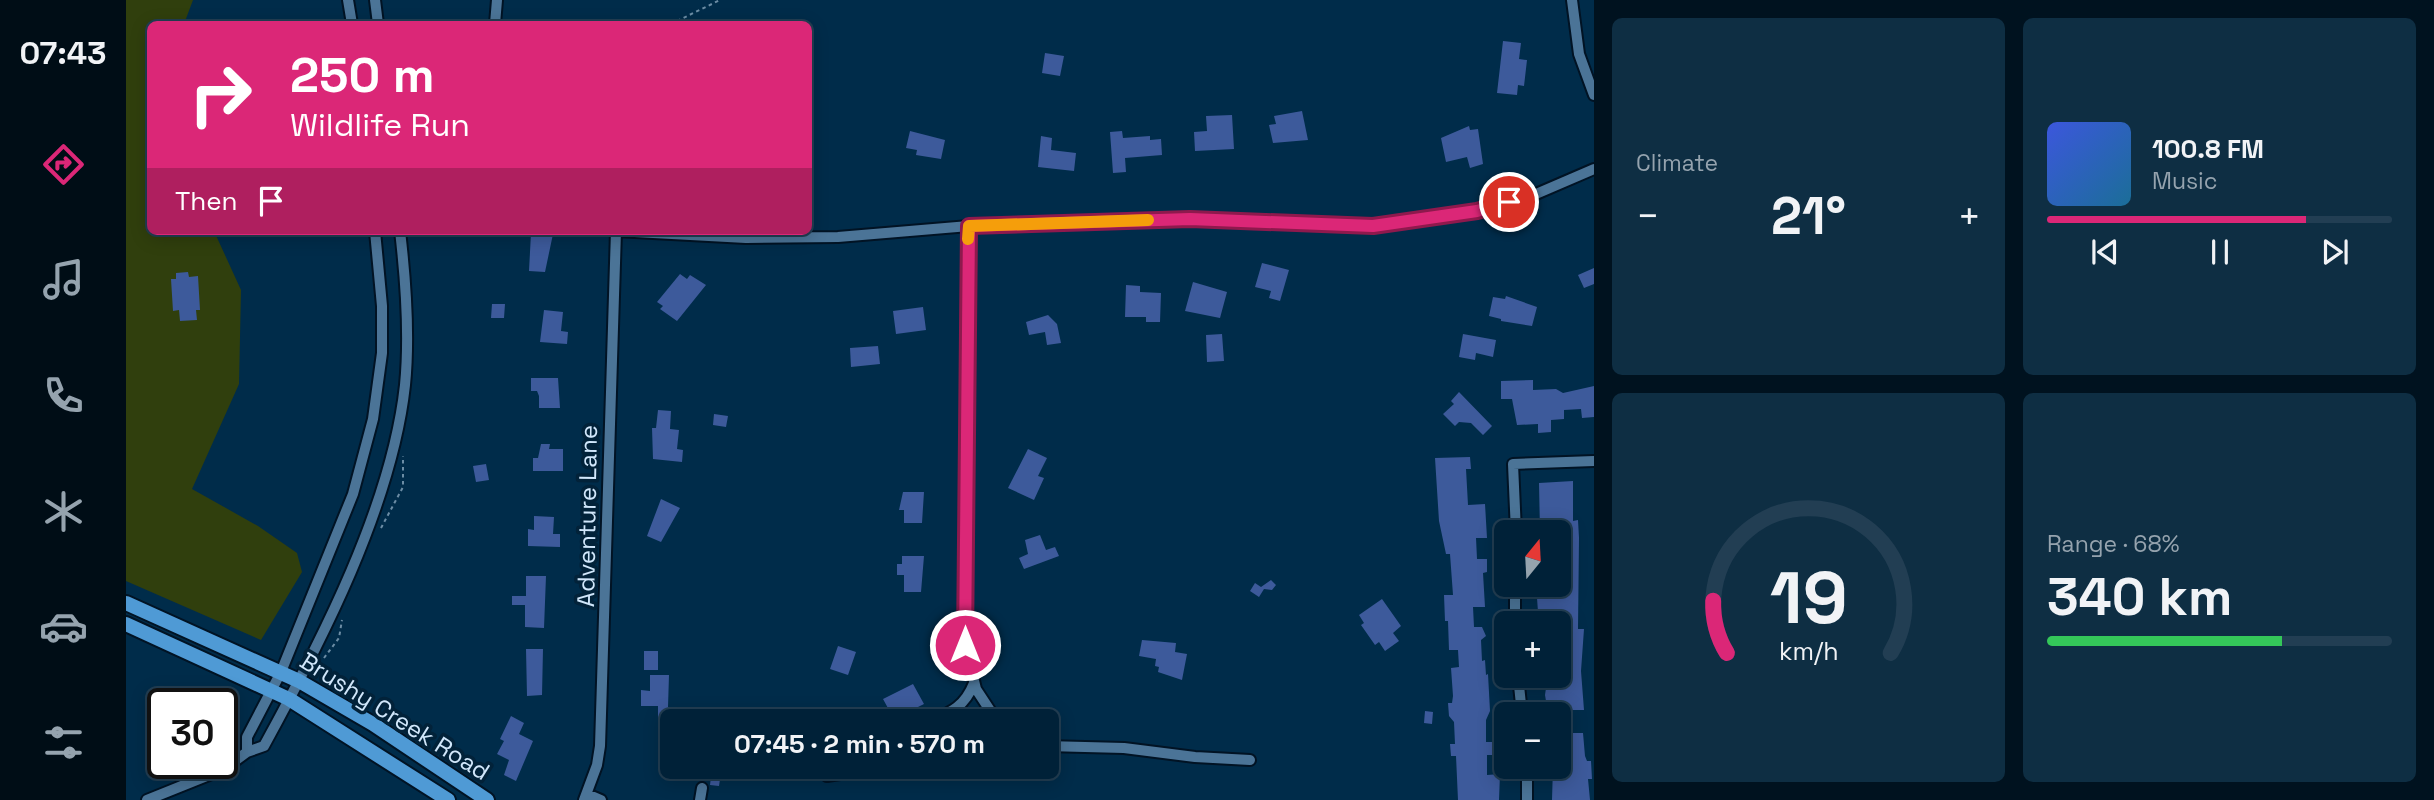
<!DOCTYPE html>
<html lang="en">
<head>
<meta charset="utf-8">
<style>
	:root { --surface:#002138; --page:#0e2e43; --text:#f1f3f6; --muted:#95a3ae; --line:#223e53; --accent:#db2777 }
	body { margin:0; font-family:"Space Grotesk",sans-serif; background:var(--page); color:var(--text); height:100vh; display:flex; flex-direction:column; font-size:26px; white-space:nowrap }
	* { box-sizing:border-box; margin:0 }
	p { font-size:23px; color:var(--muted) }
	.icon { flex:none; width:38px; height:38px; fill:none; stroke:currentColor; stroke-width:2; stroke-linecap:round; stroke-linejoin:round }
	.map { position:relative; flex:1; overflow:hidden }
	.details { display:flex; flex-direction:column; gap:18px; padding:18px; background:#00121f; width:840px }
	.details>* { flex:none }
	.banner { position:absolute; left:21px; top:21px; width:665px; height:214px; border-radius:10px; box-shadow:0 4px 18px #0003,0 0 0 2px var(--line); background:#db2777; color:#fff; overflow:hidden }
	.needle { width:46px; rotate:18deg }
	.controls { position:absolute; left:1368px; top:520px; display:grid; gap:14px }
	.controls a { display:grid; place-items:center; width:77px; height:77px; border-radius:10px; background:var(--surface); box-shadow:0 4px 18px #0003,0 0 0 2px var(--line); font-size:35px }
	.speed { position:absolute; left:21px; top:688px; display:flex; gap:14px; font-size:35px; font-weight:700; text-align:center }
	.speed>* { display:grid; place-content:center; width:91px; height:91px; border-radius:50%; background:var(--surface); box-shadow:0 4px 18px #0003,0 0 0 2px var(--line); line-height:1 }
	.speed .limit { border:4px solid #111; border-radius:10px; background:#fff; color:#111 }
	.pin { position:absolute; display:grid; place-items:center; width:60px; height:60px; color:#fff; margin:-30px; border:4px solid #fff; border-radius:50%; box-shadow:0 2px 7px #0007 }
	.me { position:absolute; width:77px; margin:-38px; rotate:0deg; stroke-linejoin:round; filter:drop-shadow(0 0 5px #0008) }
	.turn { display:flex; align-items:center; gap:24px; height:147px; padding:0 28px; font-size:32px }
	.turn .icon { width:91px; height:91px; stroke-width:2.5 }
	.turn b { display:block; font-size:49px; line-height:60px }
	.then { display:flex; align-items:center; height:66px; padding:0 28px; background:#0003; gap:14px; font-size:26px }
	.big { font-size:52px; font-weight:700; line-height:1.1 }
	.details .card { flex:1; display:flex; flex-direction:column; justify-content:center; gap:10px; min-width:0; padding:0 24px; border-radius:10px; background:var(--page) }
	.details .dial { align-items:center; gap:0 }
	.dial svg { height:182px; overflow:visible; fill:none; stroke:var(--line); stroke-width:7; stroke-linecap:round; text-anchor:middle }
	.dial text { fill:var(--text); stroke:none }
	.song { display:flex; align-items:center; gap:21px }
	.cover { width:84px; height:84px; border-radius:10px; background:linear-gradient(135deg,hsl(230 70% 55%),hsl(200 70% 35%)) }
	.played { height:7px; border-radius:4px; background:linear-gradient(90deg,var(--accent) 75%,var(--line) 75%) }
	.keys { display:flex; justify-content:space-around; direction:ltr }
	.heat { display:flex; justify-content:space-between; align-items:center; font-size:38px; direction:ltr }
	.charge { height:10px; border-radius:5px; background:linear-gradient(90deg,#34c759 68%,var(--line) 0) }
	.details .tiles { flex:1; display:grid; gap:18px; grid-template-columns:repeat(2,1fr) }
	.trip { position:absolute; left:534px; top:709px; width:399px; height:70px; border-radius:10px; background:var(--surface); box-shadow:0 4px 18px #0003,0 0 0 2px var(--line); font-weight:700; line-height:70px; text-align:center }
	main { display:flex; flex:1; min-height:0 }
	.menu { display:flex; flex-direction:column; width:126px; justify-content:space-around; align-items:center; background:#000d16; color:var(--muted) }
	.menu .icon { width:49px; height:49px }
	.menu .on { color:var(--accent) }
	.menu b { font-size:32px; color:var(--text) }
	.map>svg:first-child { display:block }
	.green { fill:#303f0d }
	.building { fill:#3d5a9b }
	.lines { fill:none; stroke-linecap:round; stroke-linejoin:round }
	.minor-casing { stroke:#011324; stroke-width:14 }
	.major-casing { stroke:#011324; stroke-width:18 }
	.path { stroke:#6c8da5; stroke-width:2; stroke-dasharray:3.5 3.5; stroke-linecap:butt }
	.minor { stroke:#4b7497; stroke-width:10 }
	.major { stroke:#4f9ad5; stroke-width:14 }
	.route-casing { stroke:#8e194d; stroke-width:18 }
	.route { stroke:#db2777; stroke-width:12 }
	.slow { stroke:#f59e0b; stroke-width:12 }
	.labels { text-anchor:middle; dominant-baseline:central; stroke-width:7; stroke-linejoin:round; paint-order:stroke }
	.street-label { font-size:24px; fill:#d1e7fb; stroke:#022239 }
</style>
</head>
<body>
<main>
<nav class="menu">
<b>07:43</b>
<svg class="icon on" aria-label="directions" viewBox="0 0 24 24"><path d="M12 3l9 9-9 9-9-9zM9 14v-3h6M13 9l2 2-2 2"/></svg>
<svg class="icon" aria-label="music" viewBox="0 0 24 24"><path d="M9 18V5l10-2v13"/><circle cx="6" cy="18" r="3"/><circle cx="16" cy="16" r="3"/></svg>
<svg class="icon" aria-label="phone" viewBox="0 0 24 24"><path d="M5 4h4l2 5-3 2q2 4 5 5l2-3 5 2v4C11 20 4 13 5 4z"/></svg>
<svg class="icon" aria-label="climate" viewBox="0 0 24 24"><path d="M12 3v18M4 7l16 10M4 17L20 7"/></svg>
<svg class="icon" aria-label="car" viewBox="0 0 24 24"><path d="M5 17H2v-5l4-1 3-4h7l3 4 3 1v5h-3M9 17h6M6 11h13"/><circle cx="7" cy="17" r="2"/><circle cx="17" cy="17" r="2"/></svg>
<svg class="icon" aria-label="filters" viewBox="0 0 24 24"><path d="M4 7h16M4 17h16"/><circle cx="9" cy="7" r="2"/><circle cx="15" cy="17" r="2"/></svg>
</nav>
<div class="map">
<svg width="1468" height="800" viewBox="0 0 1468 800">
	<rect width="100%" height="100%" fill="#002c4a"/>
	<path class="green" d="M0,0H67L58,24H24V231H88L115,290L113,384L66,489L132,526L171,553L176,572L135,640L0,581Z"/>
	<path class="building" d="M1377,41L1395,43L1393,59L1401,60L1398,86L1392,85L1391,95L1371,93Z
		M919,53L938,56L934,76L916,73Z
		M1176,111L1182,140L1147,143L1143,125L1150,124L1148,116Z
		M1106,115L1108,149L1069,151L1068,132L1081,131L1080,116Z
		M1343,126L1344,130L1352,129L1357,164L1344,168L1341,157L1320,162L1315,138Z
		M784,131L819,140L815,159L790,155L791,150L780,148Z
		M996,131L997,138L1024,136V140L1035,139L1036,155L999,158L1000,172L987,173L984,132Z
		M915,136L926,138L925,150L950,153L948,171L912,167Z
		M405,233L427,234L419,272L403,271Z
		M1136,263L1163,270L1154,301L1143,298L1145,291L1129,287Z
		M1468,268V284L1458,288L1452,275Z
		M62,272L63,277L72,276L74,310H70L71,320L54,321L53,310L47,311L45,279H50V273Z
		M554,274L561,279L564,275L580,285L551,321L534,309L537,306L531,302Z
		M1067,282L1101,292L1094,318L1059,311Z
		M1000,285L1014,286V292L1035,293L1034,322H1020V317H999Z
		M1380,296L1411,307L1406,326L1375,321V319L1363,316L1367,297L1379,299Z
		M366,304H379L378,318H365Z
		M797,307L800,330L770,334L767,311Z
		M418,310L437,312L435,331L442,332L441,344L414,342Z
		M922,315L931,324L935,343L921,345L919,332L903,335L900,322Z
		M1096,334L1098,361L1081,362L1080,335Z
		M1337,334L1370,340L1367,357L1350,353L1349,360L1333,357Z
		M752,346L754,364L725,367L724,348Z
		M405,378H432L434,408H413V396L411,391H405Z
		M1407,380V390L1430,389L1437,393L1468,386V417L1456,418L1455,409L1438,410V419L1425,420V432L1412,433V424L1391,425L1386,399H1375V381Z
		M1333,392L1366,426L1357,435L1345,423L1333,422L1329,426L1317,414L1328,404L1325,401Z
		M532,410L545,411L544,429L553,430L551,449L557,450L556,462L527,459L526,428H530Z
		M588,414L602,416L600,427L587,425Z
		M415,444H424L423,449H437V471H407V458H412Z
		M902,449L921,458L912,476L918,478L908,500L882,488Z
		M1344,457L1345,469H1340L1342,505L1359,504L1361,538H1350L1351,559H1361V572L1357,573L1359,607H1347L1348,627H1356L1360,636L1355,640L1356,661L1359,660L1360,675L1362,674L1364,711L1360,720V742H1370L1371,755H1361V775L1374,774L1373,800H1332L1330,756H1325L1324,744H1329L1328,722L1323,716L1322,703H1326L1327,696L1325,668L1333,667L1332,650H1323L1322,621H1319L1318,595H1327L1324,554H1320L1313,521L1309,458Z
		M360,464L363,480L350,482L347,466Z
		M1447,481V521L1452,520L1453,538L1452,629H1458L1455,671L1458,710H1443L1445,733H1457L1459,756L1461,761H1465L1466,779H1462L1464,800H1426L1427,766H1433V713H1422L1419,695L1420,688H1427L1426,676H1433L1435,611L1412,612L1411,598H1423L1422,586L1433,585V532H1414L1413,483Z
		M777,492H798L796,523H778V510H773Z
		M535,499L554,508L535,542L521,536Z
		M408,516L428,517L427,534H434V547L402,546V529L408,530Z
		M914,535L920,550L929,547L933,556L898,569L893,558L902,554L899,540Z
		M776,556H798L795,592H778V575H771V564H776Z
		M400,576H420L418,628L399,627V605H386V596H400Z
		M1145,580L1150,585L1146,590L1138,589L1133,597L1124,591L1129,583L1135,587Z
		M1256,599L1275,626L1267,633L1273,641L1259,651L1253,642L1249,645L1235,625L1238,623L1233,615Z
		M1016,640L1050,643L1049,652L1061,654L1056,680L1032,672L1033,667L1029,666L1030,659L1013,656Z
		M712,646L730,652L722,675L704,669Z
		M400,649H417L416,695L401,696Z
		M518,651H532V670H518Z
		M524,675H543L542,707H550L549,719H532V706H515V690L524,691Z
		M787,684L798,704L788,709L794,721H769L757,699Z
		M583,709L592,710V721H583Z
		M1299,711L1307,712L1306,724L1298,723Z
		M385,716L398,723L393,734L407,741L390,781L378,775L383,760L371,754L378,741L374,739Z
		M572,766H596L593,786L584,785L585,777L571,775Z"/>
	<g class="lines">
		<defs>
			<path id="minor" d="M222,0L226,24
				M249,0L252,24
				M1446,0L1453,54L1468,95
				M369,24L371,0
				M843,226L839,644L850,689L871,721
				M490,231L620,238L712,237L843,226L1064,219L1246,226L1364,208L1403,197L1468,169
				M1390,532L1387,464L1468,461
				M1389,623V584
				M1392,676L1396,714
				M805,721C826,712 839,706 848,683
				M920,746L998,748L1069,757L1124,760
				M121,752V737L155,672L227,494L247,419L256,353V306L249,231
				M701,776L727,772L733,766
				M461,794L475,800
				M21,800L98,769L121,752L138,746C195,642 266,505 279,385C284,334 280,282 274,231
				M458,800L471,765L474,746L490,231
				M574,800L576,788
				M1401,800V766"/>
			<path id="major" d="M0,603L173,681L247,724L361,800
				M0,624L163,699L322,800"/>
		</defs>
		<use href="#minor" class="minor-casing"/>
		<use href="#major" class="major-casing"/>
		<path class="path" d="M545,24L594,0
			M255,528L277,487V456
			M198,658L213,638L216,620"/>
		<use href="#minor" class="minor"/>
		<use href="#major" class="major"/>
	</g>
	<g class="lines">
		<defs>
			<path id="route" d="M839,645L843,226L1064,219L1247,226L1351,211L1383,202"/>
		</defs>
		<use href="#route" class="route-casing"/>
		<use href="#route" class="route"/>
		<path class="slow" d="M842,239L843,226L1022,220"/>
	</g>
	<g class="labels">
		<g class="street-label">
			<text transform="translate(461 516) rotate(-89)">Adventure Lane</text>
			<text transform="translate(269 716) rotate(32)">Brushy Creek Road</text>
		</g>
	</g>
</svg>
<div class="controls">
<a><svg class="needle" viewBox="-14 -14 28 28"><path d="M0-13l5 13h-10z" fill="#e53935"/><path d="M0 13l5-13h-10z" fill="#95a3ae"/></svg></a>
<a>+</a>
<a>−</a>
</div>
<div class="speed"><div class="limit">30</div></div>
<div class="pin" style="left:1383px;top:202px;background:#d93025"><svg class="icon" aria-label="arrive" viewBox="0 0 24 24"><path d="M6 21V4h12l-3 4 3 4H6"/></svg></div>
<svg class="me" style="left:839px;top:645px" viewBox="-20 -20 40 40"><circle r="17" fill="#db2777" stroke="#fff" stroke-width="3"/><path d="M0-11L8 9 0 5-8 9z" fill="#fff"/></svg>
<div class="trip">07:45 · 2 min · 570 m</div>
<div class="banner">
<div class="turn"><svg class="icon" aria-label="right" viewBox="0 0 24 24"><path d="M7 20v-9h11M14 6l5 5-5 5"/></svg><div><b>250 m</b>Wildlife Run</div></div>
<div class="then">Then<svg class="icon" aria-label="arrive" viewBox="0 0 24 24"><path d="M6 21V4h12l-3 4 3 4H6"/></svg></div>
</div>
</div>
<section class="details">
<div class="tiles">
<div class="card"><p>Climate</p>
<div class="heat"><a>−</a><b class="big">21°</b><a>+</a></div>
</div>
<div class="card">
<div class="song"><i class="cover"></i><div><b>100.8 FM</b><p>Music</p></div></div>
<div class="played"></div>
<div class="keys"><svg class="icon" aria-label="previous" viewBox="0 0 24 24"><path d="M18 5L8 12l10 7zM5 5v14"/></svg><svg class="icon" aria-label="pause" viewBox="0 0 24 24"><path d="M8 5v14M16 5v14"/></svg><svg class="icon" aria-label="next" viewBox="0 0 24 24"><path d="M6 5l10 7-10 7zM19 5v14"/></svg></div>
</div>
<div class="card dial"><svg viewBox="0 0 100 80">
<path d="M14 69A42 42 0 1 1 86 69"/>
<path d="M14 69A42 42 0 0 1 8 46" stroke="#db2777"/>
<text x="50" y="56" font-size="32" font-weight="700">19</text>
<text x="50" y="72" font-size="11">km/h</text>
</svg></div>
<div class="card"><p>Range · 68%</p><b class="big">340 km</b><div class="charge"></div></div>
</div>
</section>
</main>
</body>
</html>
